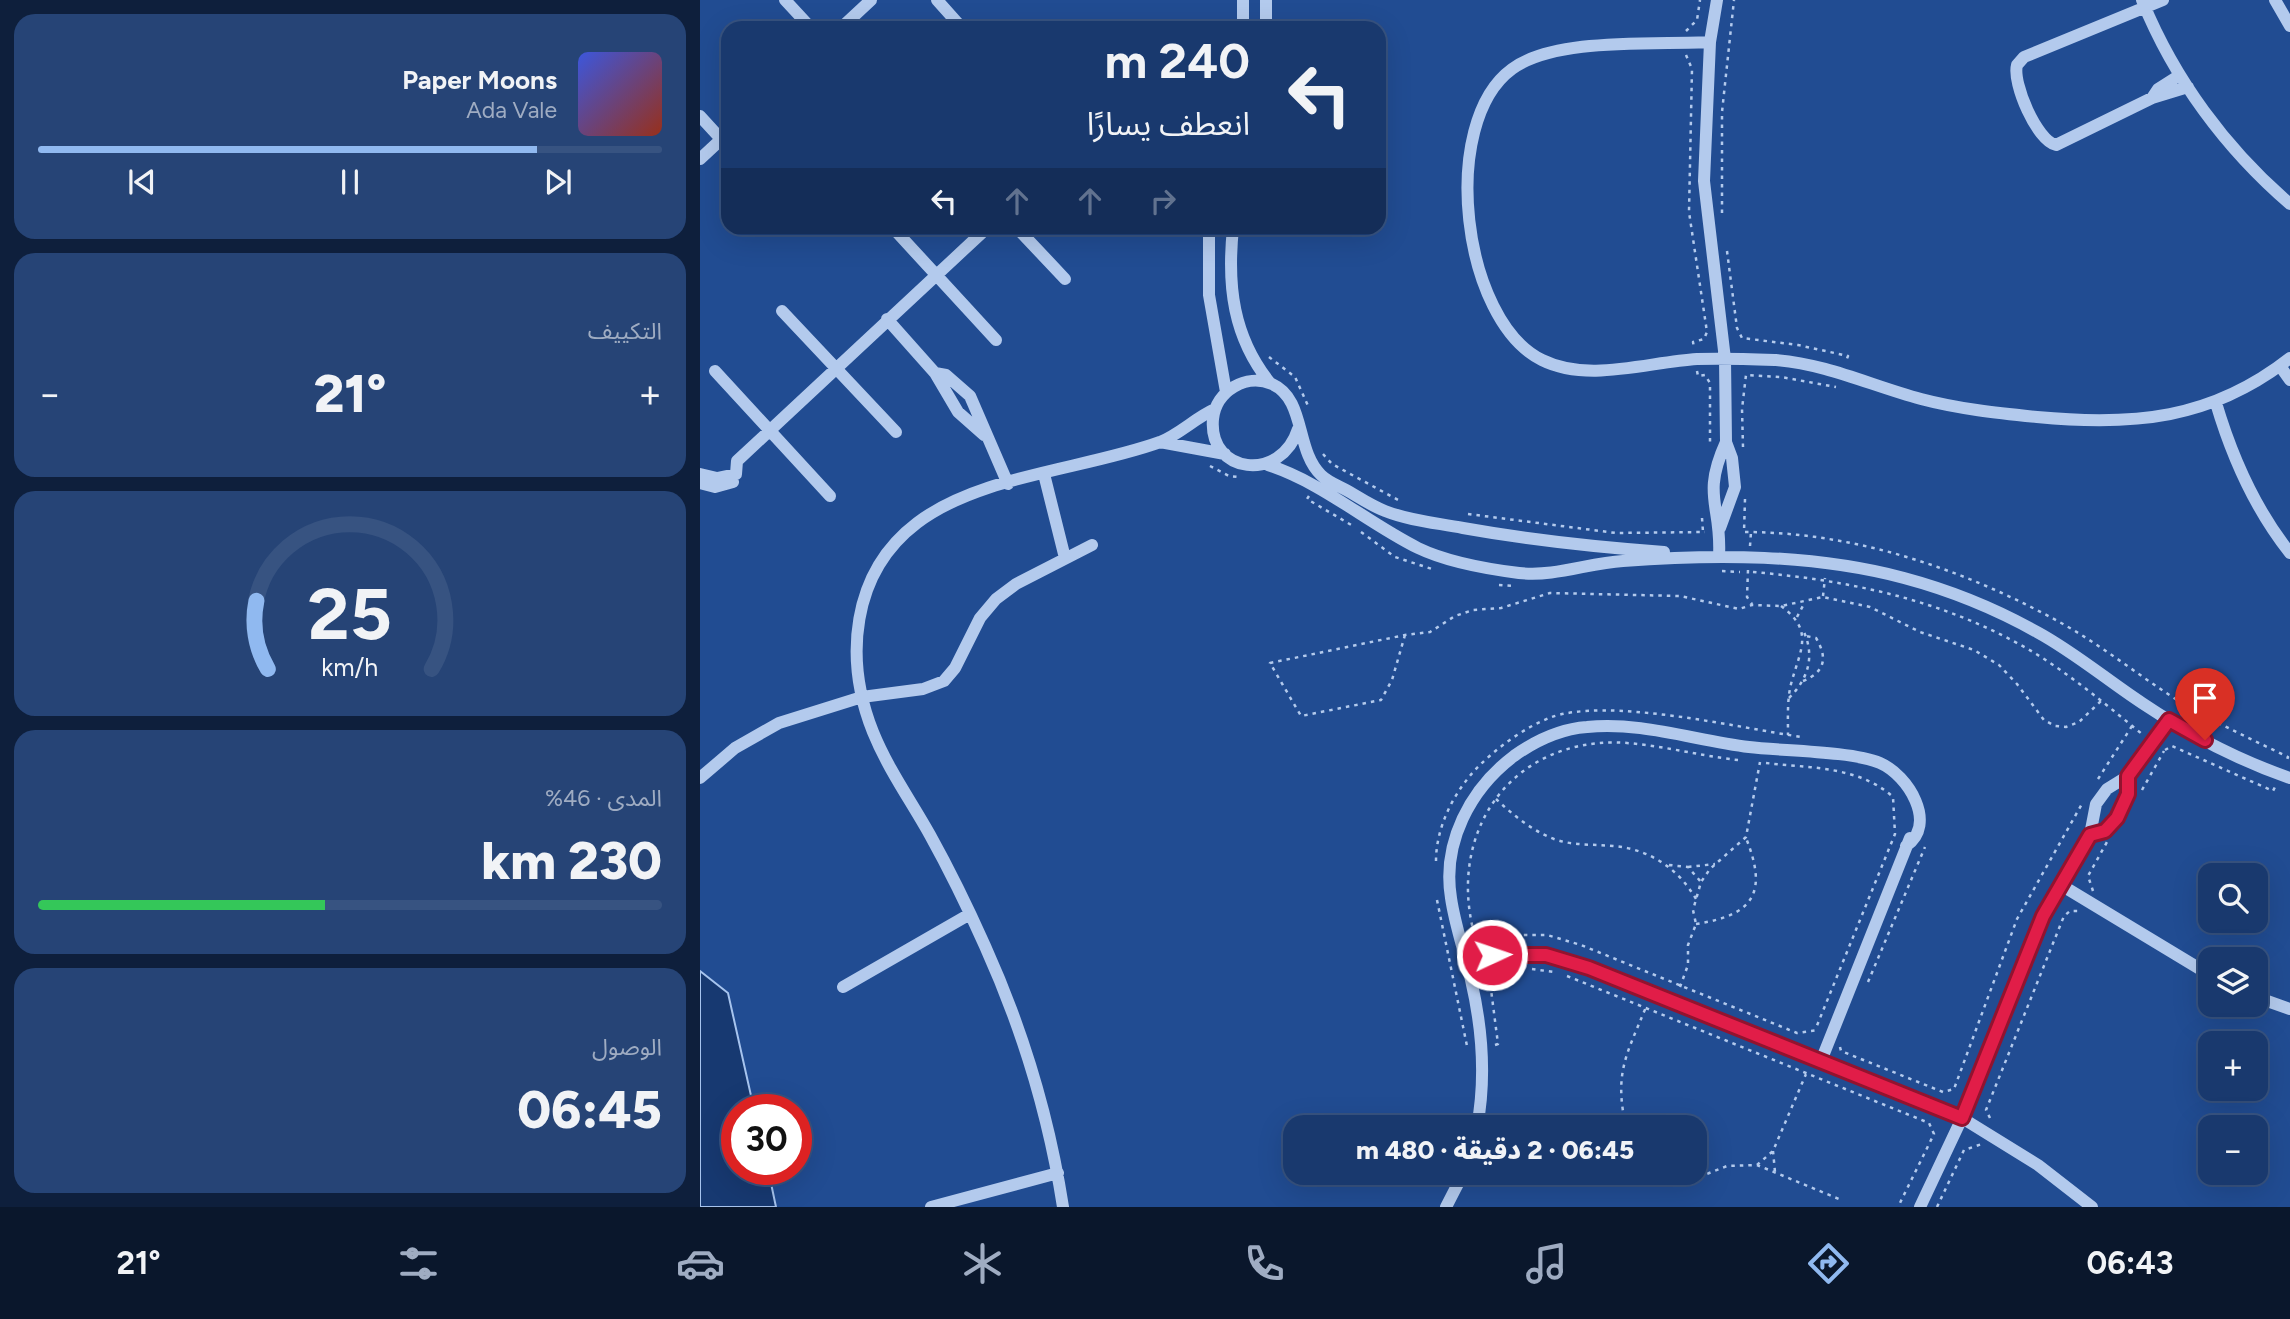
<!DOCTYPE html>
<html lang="ar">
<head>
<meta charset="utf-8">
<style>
	:root { --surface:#19396e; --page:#264476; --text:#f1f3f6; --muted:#9facc2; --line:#375381; --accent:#90b9f0 }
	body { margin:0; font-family:Figtree,"Noto Sans Arabic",sans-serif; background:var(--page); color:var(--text); direction:rtl; height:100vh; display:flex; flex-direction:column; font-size:26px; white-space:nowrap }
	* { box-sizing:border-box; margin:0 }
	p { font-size:23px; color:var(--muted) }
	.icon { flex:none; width:38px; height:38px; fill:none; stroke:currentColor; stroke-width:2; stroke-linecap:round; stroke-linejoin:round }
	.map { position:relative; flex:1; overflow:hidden; direction:ltr }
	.side { display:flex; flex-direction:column; gap:14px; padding:14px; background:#0e1f3c; width:700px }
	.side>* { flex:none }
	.guide { position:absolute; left:21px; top:21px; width:665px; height:214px; border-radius:21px; box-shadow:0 7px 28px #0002,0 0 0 2px var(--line); direction:rtl; background:#19396e; color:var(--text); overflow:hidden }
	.tools { position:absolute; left:1498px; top:863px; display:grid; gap:14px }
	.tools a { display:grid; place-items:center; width:70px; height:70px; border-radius:14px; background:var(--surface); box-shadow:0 7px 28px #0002,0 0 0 2px var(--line); font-size:35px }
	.speed { position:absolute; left:21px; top:1094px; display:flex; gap:14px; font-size:35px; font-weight:700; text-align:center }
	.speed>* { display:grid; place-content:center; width:91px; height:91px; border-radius:50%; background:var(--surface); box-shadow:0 7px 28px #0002,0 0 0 2px var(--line); line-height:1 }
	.speed .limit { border:10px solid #d22; background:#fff; color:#111 }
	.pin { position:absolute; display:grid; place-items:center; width:60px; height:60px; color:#fff; margin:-72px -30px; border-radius:50% 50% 50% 0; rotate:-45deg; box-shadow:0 0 7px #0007 }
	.pin .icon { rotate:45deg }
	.me { position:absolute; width:77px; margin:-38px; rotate:87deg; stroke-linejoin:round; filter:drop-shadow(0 0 5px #0008) }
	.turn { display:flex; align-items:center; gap:24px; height:147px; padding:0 21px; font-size:32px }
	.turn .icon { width:91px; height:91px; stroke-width:2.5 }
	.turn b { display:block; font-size:49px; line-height:60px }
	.lanes { display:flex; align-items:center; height:66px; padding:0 21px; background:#0003; justify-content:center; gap:35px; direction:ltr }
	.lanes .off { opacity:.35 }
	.big { font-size:52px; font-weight:800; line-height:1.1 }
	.side .card { flex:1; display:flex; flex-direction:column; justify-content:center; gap:10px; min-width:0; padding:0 24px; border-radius:21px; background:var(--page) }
	.side .dial { align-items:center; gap:0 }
	.dial svg { height:182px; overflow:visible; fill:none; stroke:var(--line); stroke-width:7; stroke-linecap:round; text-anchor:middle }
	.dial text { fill:var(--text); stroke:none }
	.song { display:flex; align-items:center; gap:21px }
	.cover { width:84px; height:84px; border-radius:10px; background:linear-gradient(135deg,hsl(230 70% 55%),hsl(10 70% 35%)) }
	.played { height:7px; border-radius:4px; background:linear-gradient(90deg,var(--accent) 80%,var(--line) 80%) }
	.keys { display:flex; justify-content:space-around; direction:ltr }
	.heat { display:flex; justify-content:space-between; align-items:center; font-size:38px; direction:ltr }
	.charge { height:10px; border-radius:5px; background:linear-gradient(90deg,#34c759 46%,var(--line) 0) }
	.trip { position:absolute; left:583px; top:1115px; width:424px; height:70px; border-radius:21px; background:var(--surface); box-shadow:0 7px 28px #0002,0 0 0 2px var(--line); font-weight:800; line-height:70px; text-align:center; direction:rtl }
	.menu { display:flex; height:112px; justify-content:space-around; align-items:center; background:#0a172c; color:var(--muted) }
	.menu .icon { width:49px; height:49px }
	.menu .selected { color:var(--accent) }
	.menu b { font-size:32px; color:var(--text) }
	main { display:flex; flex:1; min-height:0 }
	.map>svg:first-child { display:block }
	.water { fill:#173971; stroke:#a7c4ee; stroke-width:2 }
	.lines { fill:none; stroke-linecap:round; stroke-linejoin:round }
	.path { stroke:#b3caed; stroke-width:2.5; stroke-dasharray:3.5 5; stroke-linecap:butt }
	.minor { stroke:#b3caed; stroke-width:12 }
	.route-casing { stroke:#92132f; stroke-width:18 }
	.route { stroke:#e11d48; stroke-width:12 }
</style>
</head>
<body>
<main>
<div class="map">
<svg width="1590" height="1207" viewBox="0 0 1590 1207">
	<rect width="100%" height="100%" fill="#214c92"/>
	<path class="water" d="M0,971L28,993L54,1109L37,1110V1169H68L76,1207H0Z"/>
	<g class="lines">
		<path class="path" d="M986,31L997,20L1000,0
			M986,55L992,69L989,212L1007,332L1004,339L993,342L994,348
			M1022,213V112L1034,0
			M1027,251L1037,328L1042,338L1098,345L1148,356L1146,361
			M569,357L595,377L609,408
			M997,371L998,376L1005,375L1010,383V446
			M1043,447L1042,409L1046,375L1081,377L1136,387
			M623,454L632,464L700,501
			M510,466L529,476L539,477
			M609,496L607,499L653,526
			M1045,499L1044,532C1156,532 1266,570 1363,624C1402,646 1437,674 1474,698C1511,721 1549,738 1588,757L1586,763
			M768,514L916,533L1005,532
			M1002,518L1003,532
			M661,532L695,557L735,570
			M1050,546L1051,532
			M1048,570L1047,597L1052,604
			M1022,571L1040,572
			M1053,572C1155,581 1253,602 1341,657C1377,680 1409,707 1442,734
			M799,585L813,586
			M1123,596L1125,578
			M1081,606C1115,631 1100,650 1091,684C1087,700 1088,718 1088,735
			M1097,617L1105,602
			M705,635L692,680L681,700L601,716L570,663L705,635L730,632L755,616L773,610L801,608L850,593L980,596L1039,609L1052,605L1081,606L1123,597L1170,607L1220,632L1274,650L1299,665L1317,684L1344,720L1355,726L1366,727L1379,722L1401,701
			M1103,681C1125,672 1128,658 1116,638L1106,636
			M1089,698C1108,679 1115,657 1104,632
			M1465,750L1472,746L1573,791L1576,785
			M1038,760C997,756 939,739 899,743C802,752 751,838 773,929L781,935H847L881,945L1097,1033L1119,1030
			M1066,763C1109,768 1159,766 1193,797L1195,834L1116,1028
			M1398,779L1432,726
			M1442,790L1464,751
			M796,799C813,815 831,830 854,839C873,846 893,844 913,846C949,849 978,868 996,899
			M736,861C736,828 753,794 775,770C795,749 822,729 849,718C906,696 1039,728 1102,737
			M969,865L988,867L1001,882
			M988,867L1015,864
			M1393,891L1388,876L1407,842
			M737,900L767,1046
			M996,924C1054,915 1068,893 1046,838
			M832,969L854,972
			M867,976L1229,1123L1234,1134L1198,1207
			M1168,982L1225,847
			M980,987L988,965V945L996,924L993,910L1001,882L1010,869L1046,837L1060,762
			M795,1045L798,1044L789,974L801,967
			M1140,1047L1141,1051L1243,1092L1254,1089L1317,919L1383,802
			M1290,1118L1286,1110L1364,916L1370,911H1381
			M926,1127C914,1073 926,1056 946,1007
			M1073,1151L1075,1172
			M1057,1165L1073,1151L1106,1074
			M968,1172L989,1181L1027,1166L1057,1165L1139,1199
			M1237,1207L1264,1150L1282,1144"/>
		<path class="minor" d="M85,0L111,28
			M237,0L262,28
			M1017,0L1010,42L1004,181L1025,359L1026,442L1032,458L1035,487L1020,528
			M1442,0C1474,79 1526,149 1590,204
			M1463,0L1324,57L1317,65C1312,83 1337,141 1356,145L1452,98L1488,87
			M1575,0L1590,26
			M141,28L171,0
			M543,28V0
			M566,28V0
			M1010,42C955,45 855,37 812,69C738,123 762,321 842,360C888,383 948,362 997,359C1023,358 1049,359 1076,360C1127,364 1172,386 1221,399C1259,409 1297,413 1337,417C1433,426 1511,420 1590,358
			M1452,98L1458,89L1480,75
			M0,116L21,139
			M0,159L28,133
			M193,228L296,340
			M317,228L365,279
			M509,228V295L526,392
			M533,228C527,286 533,337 570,383
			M82,311L196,432
			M187,319L235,373L258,412L284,435
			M1580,366L1590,380
			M15,371L130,496
			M235,373L246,375L270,396L308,484
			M1516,403C1532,457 1555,509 1590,553
			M598,429C581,483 508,474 513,419C516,391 546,373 572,384C606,399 595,450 621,475C628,482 639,486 648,491C660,498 672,506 685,511C710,521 738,523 763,528C830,540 896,547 964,552
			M460,442L525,454
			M568,465C623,483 666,522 718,548C747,562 787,569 819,573C856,577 888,563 923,561C1016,554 1113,554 1204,578C1249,590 1296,609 1337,632C1374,652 1407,680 1442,703C1488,734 1538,760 1590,778
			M0,474L17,478L36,474L37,461L287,228
			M344,474L365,558
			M0,483L15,487L33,482
			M1019,556C1022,505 1001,497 1026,442
			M0,778L35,748L79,723L162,697L223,689L244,681L255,668L280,618L296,599L316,584L392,545
			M1390,835C1416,830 1432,802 1428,776
			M1361,885L1510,975
			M764,956L807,953L846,955L889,968L1262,1118L1338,1165L1392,1207
			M143,987L270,914
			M1556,997L1590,1009
			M1121,1061L1210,838
			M777,1127C786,1079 782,1027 771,980C765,953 755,926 751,898C742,843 770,789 814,756C835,741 860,729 887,727C940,721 997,741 1049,747C1082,751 1152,751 1180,763C1208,775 1238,824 1206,846
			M231,1207L358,1173
			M363,1207C349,1117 322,1028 285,946C268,908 250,871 230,835C211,801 188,769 173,732C144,659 151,573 217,523C280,475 386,469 460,442C480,434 495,418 515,409
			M746,1207L764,1172
			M1220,1207L1262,1118L1343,916L1390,835L1396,804L1407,789L1428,776L1469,720"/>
	</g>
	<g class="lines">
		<defs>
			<path id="route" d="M792,955H846L889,968L1262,1118L1343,916L1390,835L1405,831L1417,818L1428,794V776L1469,720L1505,740"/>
		</defs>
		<use href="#route" class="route-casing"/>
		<use href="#route" class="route"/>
	</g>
</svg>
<div class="tools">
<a><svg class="icon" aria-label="search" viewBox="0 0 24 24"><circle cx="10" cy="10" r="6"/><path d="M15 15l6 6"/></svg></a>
<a><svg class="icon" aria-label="layers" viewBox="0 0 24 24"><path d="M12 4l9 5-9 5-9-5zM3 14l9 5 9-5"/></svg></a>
<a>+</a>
<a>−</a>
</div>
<div class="speed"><div class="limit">30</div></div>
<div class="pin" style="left:1505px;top:740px;background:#d93025"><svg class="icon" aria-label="arrive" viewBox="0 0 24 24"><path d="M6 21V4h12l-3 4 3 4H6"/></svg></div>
<svg class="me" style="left:792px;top:955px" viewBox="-20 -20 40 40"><circle r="17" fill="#e11d48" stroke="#fff" stroke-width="3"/><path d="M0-11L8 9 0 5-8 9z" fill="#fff"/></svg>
<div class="trip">06:45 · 2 دقيقة · 480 m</div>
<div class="guide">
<div class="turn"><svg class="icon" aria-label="left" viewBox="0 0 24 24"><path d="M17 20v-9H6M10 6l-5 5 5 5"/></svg><div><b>240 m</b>انعطف يسارًا</div></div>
<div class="lanes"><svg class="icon" aria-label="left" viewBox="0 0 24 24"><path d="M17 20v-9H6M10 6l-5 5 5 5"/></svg><svg class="icon off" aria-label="ahead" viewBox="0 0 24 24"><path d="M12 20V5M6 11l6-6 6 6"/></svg><svg class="icon off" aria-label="ahead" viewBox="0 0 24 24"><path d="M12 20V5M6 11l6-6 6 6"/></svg><svg class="icon off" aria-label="right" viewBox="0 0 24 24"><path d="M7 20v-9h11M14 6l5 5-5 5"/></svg></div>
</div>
</div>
<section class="side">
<div class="card">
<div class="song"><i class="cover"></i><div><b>Paper Moons</b><p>Ada Vale</p></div></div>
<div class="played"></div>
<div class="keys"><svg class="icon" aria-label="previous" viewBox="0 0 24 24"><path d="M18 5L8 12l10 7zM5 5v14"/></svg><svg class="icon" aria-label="pause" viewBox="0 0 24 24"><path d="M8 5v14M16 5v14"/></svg><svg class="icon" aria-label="next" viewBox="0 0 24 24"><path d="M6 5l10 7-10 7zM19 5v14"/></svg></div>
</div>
<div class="card"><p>التكييف</p>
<div class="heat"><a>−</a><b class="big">21°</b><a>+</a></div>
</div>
<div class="card dial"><svg viewBox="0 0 100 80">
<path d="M14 69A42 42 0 1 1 86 69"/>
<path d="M14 69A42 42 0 0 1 9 39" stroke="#90b9f0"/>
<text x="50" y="56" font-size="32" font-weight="700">25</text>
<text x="50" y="72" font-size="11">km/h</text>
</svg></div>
<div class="card"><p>المدى · 46%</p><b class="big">230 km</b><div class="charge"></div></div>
<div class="card"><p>الوصول</p><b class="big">06:45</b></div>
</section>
</main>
<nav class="menu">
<b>06:43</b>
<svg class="icon selected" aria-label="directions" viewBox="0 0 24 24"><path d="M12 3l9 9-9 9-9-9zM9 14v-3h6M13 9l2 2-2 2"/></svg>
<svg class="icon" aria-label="music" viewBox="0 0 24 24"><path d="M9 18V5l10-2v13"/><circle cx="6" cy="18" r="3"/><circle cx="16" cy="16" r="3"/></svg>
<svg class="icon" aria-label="phone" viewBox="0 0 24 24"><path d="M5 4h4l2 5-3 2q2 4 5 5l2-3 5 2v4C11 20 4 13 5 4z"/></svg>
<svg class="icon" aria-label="climate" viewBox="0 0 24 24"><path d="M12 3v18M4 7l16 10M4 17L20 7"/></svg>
<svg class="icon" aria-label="car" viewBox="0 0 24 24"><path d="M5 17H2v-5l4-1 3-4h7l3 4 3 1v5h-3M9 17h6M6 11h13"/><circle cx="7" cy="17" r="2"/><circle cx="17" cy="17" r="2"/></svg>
<svg class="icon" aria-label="filters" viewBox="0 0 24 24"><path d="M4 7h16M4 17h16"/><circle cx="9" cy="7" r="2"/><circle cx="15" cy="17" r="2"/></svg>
<b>21°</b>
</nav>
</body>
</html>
